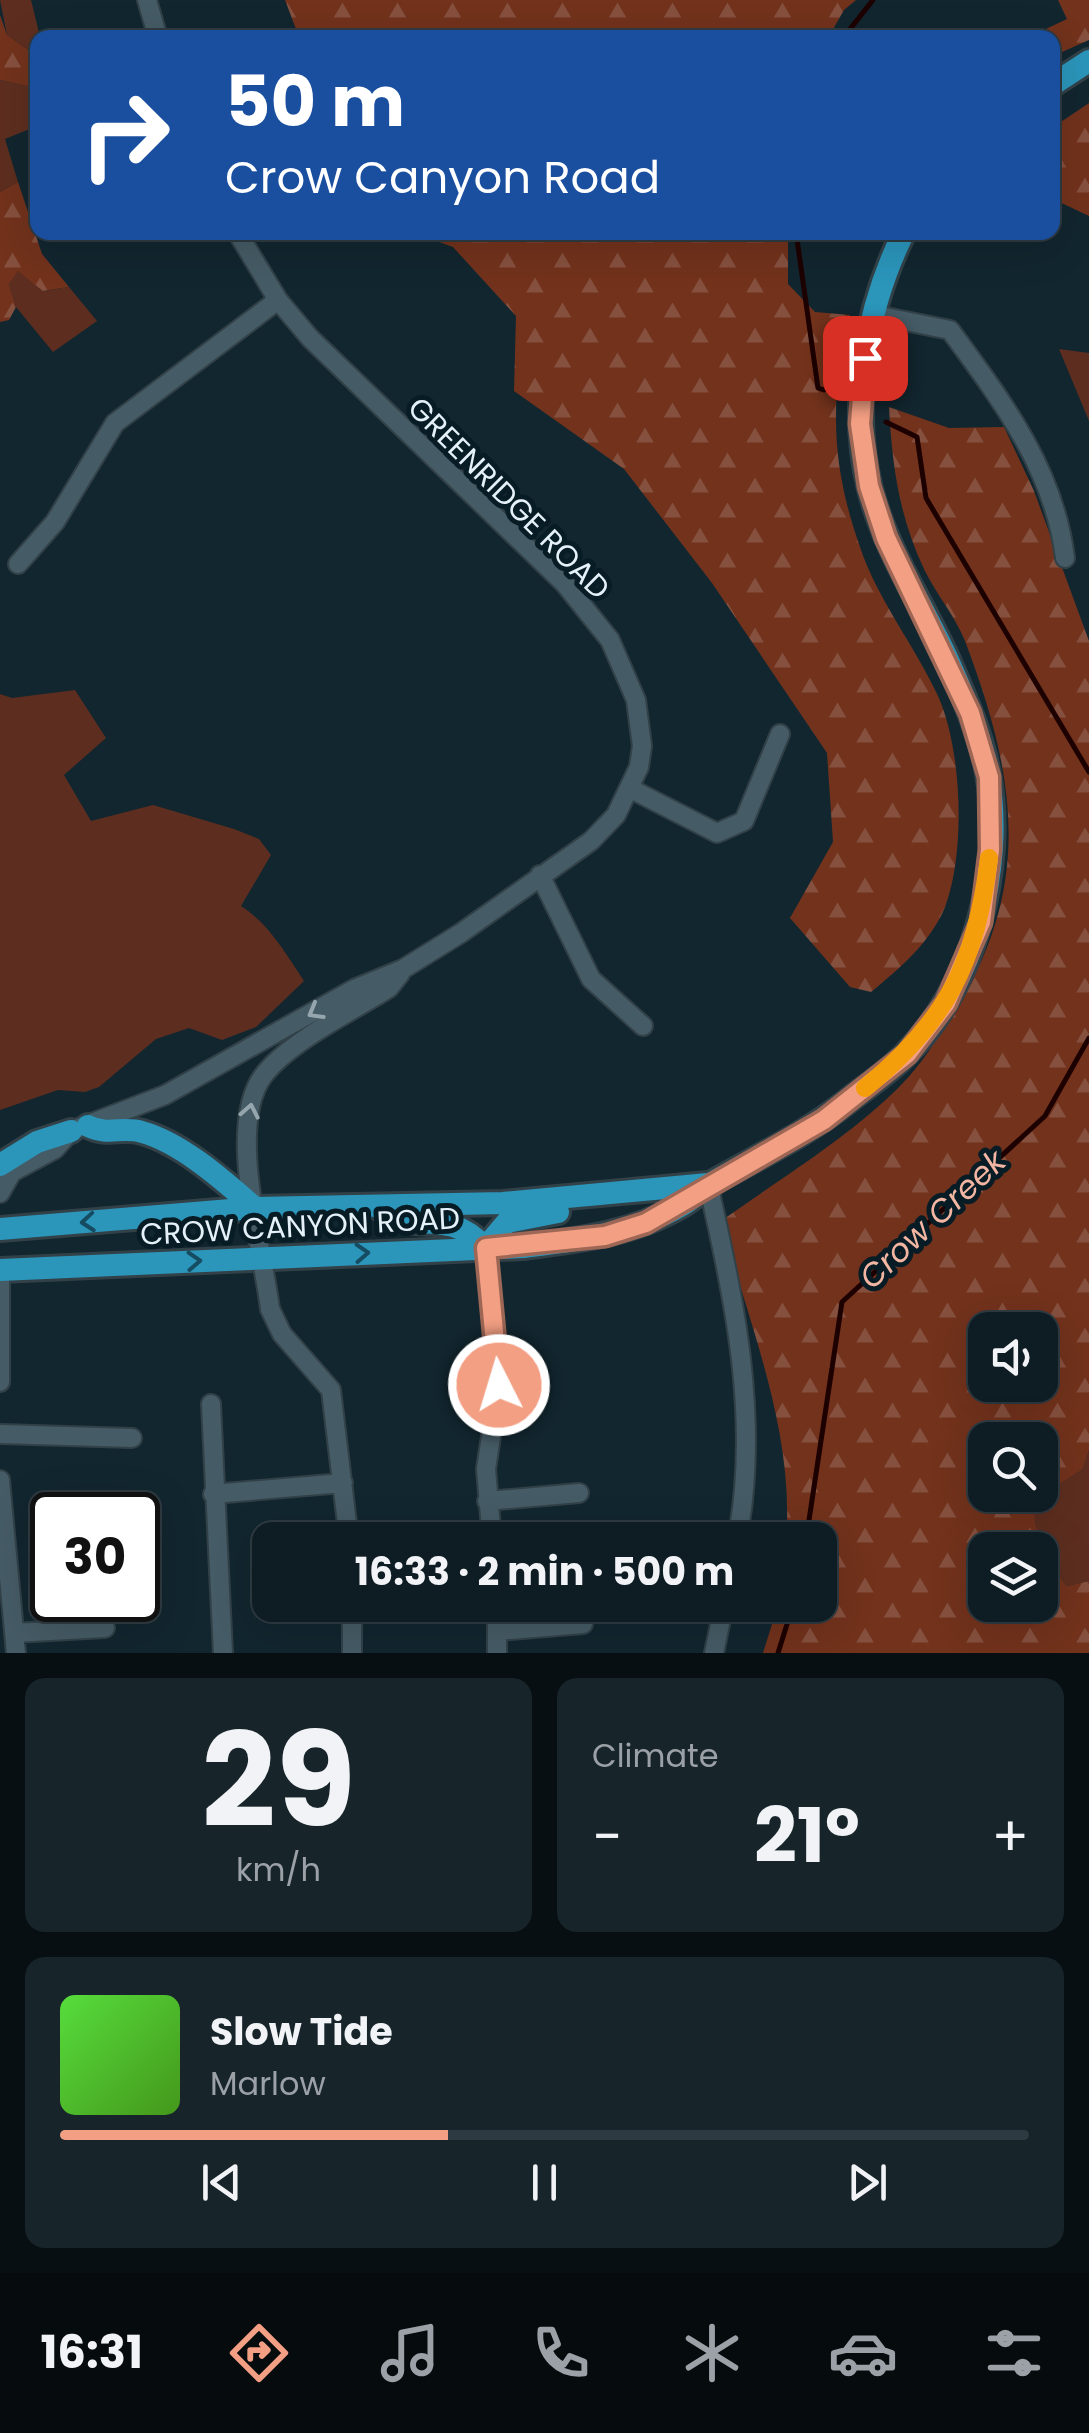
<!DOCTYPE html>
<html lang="en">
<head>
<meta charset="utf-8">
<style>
	:root { --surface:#0e1c23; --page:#17252b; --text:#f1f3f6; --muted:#9ba1a6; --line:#2e3a41; --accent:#f39f83 }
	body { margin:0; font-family:Poppins,sans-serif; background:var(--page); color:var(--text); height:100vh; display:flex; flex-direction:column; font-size:38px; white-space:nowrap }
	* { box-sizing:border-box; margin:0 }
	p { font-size:32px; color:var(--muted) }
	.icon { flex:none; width:55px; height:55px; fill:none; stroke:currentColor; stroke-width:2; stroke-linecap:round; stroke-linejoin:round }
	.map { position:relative; height:1653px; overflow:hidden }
	.sheet { display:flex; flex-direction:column; gap:25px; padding:25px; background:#080f13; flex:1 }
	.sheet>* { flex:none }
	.top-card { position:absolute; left:30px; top:30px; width:1030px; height:210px; border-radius:20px; box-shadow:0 10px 40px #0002,0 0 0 2px var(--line); background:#1a4fa0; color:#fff; overflow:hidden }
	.fabs { position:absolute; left:968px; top:1312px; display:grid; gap:20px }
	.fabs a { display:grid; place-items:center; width:90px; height:90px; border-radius:20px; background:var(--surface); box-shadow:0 10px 40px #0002,0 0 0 2px var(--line); font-size:50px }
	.speed { position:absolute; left:30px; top:1492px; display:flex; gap:20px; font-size:50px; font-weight:700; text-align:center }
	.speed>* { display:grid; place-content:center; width:130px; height:130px; border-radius:50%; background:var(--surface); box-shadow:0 10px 40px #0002,0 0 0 2px var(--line); line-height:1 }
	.speed .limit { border:5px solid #111; border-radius:15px; background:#fff; color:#111 }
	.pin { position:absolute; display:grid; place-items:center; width:85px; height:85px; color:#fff; margin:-42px; border-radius:20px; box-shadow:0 5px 15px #0006 }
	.me { position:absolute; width:110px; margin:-55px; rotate:355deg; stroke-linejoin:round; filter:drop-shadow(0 0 8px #0008) }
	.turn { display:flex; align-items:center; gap:35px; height:210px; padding:0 30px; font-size:45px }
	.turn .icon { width:130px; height:130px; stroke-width:2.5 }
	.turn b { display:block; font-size:70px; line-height:85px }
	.big { font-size:75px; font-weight:700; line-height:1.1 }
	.sheet .tile { flex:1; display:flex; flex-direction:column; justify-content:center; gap:15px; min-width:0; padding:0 35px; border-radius:20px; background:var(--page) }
	.sheet .dial { align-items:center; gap:0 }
	.dial b { font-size:130px; line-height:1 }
	.song { display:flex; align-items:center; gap:30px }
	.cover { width:120px; height:120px; border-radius:15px; background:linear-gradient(135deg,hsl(110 70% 55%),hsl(100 70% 35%)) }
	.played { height:10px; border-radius:5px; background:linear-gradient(90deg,var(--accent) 40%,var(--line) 40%) }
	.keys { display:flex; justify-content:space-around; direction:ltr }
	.heat { display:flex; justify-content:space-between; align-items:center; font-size:55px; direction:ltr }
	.sheet .tiles { flex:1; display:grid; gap:25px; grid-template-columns:1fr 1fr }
	.tile:last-child { grid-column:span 2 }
	.trip { position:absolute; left:252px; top:1522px; width:585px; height:100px; border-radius:20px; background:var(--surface); box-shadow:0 10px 40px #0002,0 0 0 2px var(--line); font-weight:700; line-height:100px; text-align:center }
	.dock { display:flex; height:160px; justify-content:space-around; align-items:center; background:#060b0e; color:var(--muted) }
	.dock .icon { width:70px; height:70px }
	.dock .selected { color:var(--accent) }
	.dock b { font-size:45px; color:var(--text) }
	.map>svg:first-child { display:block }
	.grass { fill:#5d2e1f }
	.forest { fill:url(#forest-firs); fill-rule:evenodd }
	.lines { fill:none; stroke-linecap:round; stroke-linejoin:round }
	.stream { stroke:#1d0100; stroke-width:5 }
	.minor-casing { stroke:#324148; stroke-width:22 }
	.major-casing { stroke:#324148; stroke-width:28 }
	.minor { stroke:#455b65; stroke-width:18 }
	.major { stroke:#2b95ba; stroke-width:22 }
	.oneway { stroke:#95a6ae }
	.oneway2 { stroke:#164c61 }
	.route-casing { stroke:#9e6755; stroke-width:25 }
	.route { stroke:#f39f83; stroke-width:18 }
	.slow { stroke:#f59e0b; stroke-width:18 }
	.labels { text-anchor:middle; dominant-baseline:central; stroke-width:10; stroke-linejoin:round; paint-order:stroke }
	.street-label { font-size:30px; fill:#e5f1f8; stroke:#081c25 }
	.water-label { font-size:32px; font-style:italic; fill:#f2b6a2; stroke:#081c25 }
</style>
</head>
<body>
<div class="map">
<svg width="1089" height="1653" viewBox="0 0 1089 1653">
	<defs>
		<pattern id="forest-firs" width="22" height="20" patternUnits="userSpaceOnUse" patternTransform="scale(2.5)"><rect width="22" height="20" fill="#72321c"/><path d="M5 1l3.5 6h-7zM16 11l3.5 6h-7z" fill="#86503e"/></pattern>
	</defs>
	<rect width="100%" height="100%" fill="#12262f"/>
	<path class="grass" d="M0,0H31L40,37L37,56L7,35Z
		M0,80L38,88L37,126L5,139L18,182L0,192Z
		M18,270L44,291L69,287L97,321L53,352L16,307L9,284Z
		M1059,349L1089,353V421Z
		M75,690L106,738L64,775L91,821L153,805L234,829L259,839L271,855L241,906C270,925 285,953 304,981L256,1027L222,1040L189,1028L156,1039L99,1087L85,1092L58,1090L0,1110V694L12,698Z
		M1089,1450V1581L1067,1586C1045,1561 1034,1534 1034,1501L1083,1469Z"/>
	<path class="forest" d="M285,0H856L844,10L828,38L299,37Z
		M1058,0H1089V40L1053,56L1052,38L1029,37L1067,19Z
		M0,15L7,35L37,56V88L0,80Z
		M1089,103V216L1053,199L1052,128Z
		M18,182L42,254L69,287L43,291L18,271L9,284L16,307L9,320L0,322V192Z
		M415,233H788V284L815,312L850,315C829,399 831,465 860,547C877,599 915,646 938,696C962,749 966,852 945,907C931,942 899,969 871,992L850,987L790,918L833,842L827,753L712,583L624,469L514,391L516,316L453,247Z
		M889,407L949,428L1004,427L1034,491L1089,641V1450L1083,1469L1034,1501C1034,1534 1045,1561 1067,1586L1089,1581V1653H763L778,1605H820V1540H786C795,1432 749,1324 721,1221C781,1178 850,1137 902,1084C921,1065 937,1039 951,1017C1034,888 1017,778 965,641C955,616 936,594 924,569C899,516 892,465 889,407ZM985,1330H1040V1385H985ZM985,1440H1040V1495H985ZM985,1550H1040V1605H985Z"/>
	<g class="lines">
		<path class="stream" d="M843,38L873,0
			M796,232L818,388L824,390
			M886,422L917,437L926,498L1089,772
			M806,1540L842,1302L1045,1116L1089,1038
			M778,1653L793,1605"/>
		<defs>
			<path id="minor" d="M147,0L158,38
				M875,315L950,330C1002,401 1054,469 1065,558
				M18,564L55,522L115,423L278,300
				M631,789L717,833L744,821L780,734
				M540,875L591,979L643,1026
				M708,1184C735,1300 760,1422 737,1540
				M0,1193L12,1172L55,1149L71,1131L165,1095L354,989L403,969L461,933L591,841L616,815L639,767L642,746L636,700L610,640L565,584L310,338L278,300L237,232
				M485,1248L499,1385L486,1469L492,1540
				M0,1382V1270
				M211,1404L223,1653
				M0,1434L132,1438
				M0,1480L16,1653
				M213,1494L343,1483
				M487,1501L579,1493
				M349,1540L331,1390L282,1334L270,1309C263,1249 226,1126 263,1076C288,1042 353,1011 389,988L400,974
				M352,1605V1653
				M497,1631L583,1624
				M14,1633L105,1628
				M497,1653V1605
				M714,1653L724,1605"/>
			<path id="major" d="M1052,85L1089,61
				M88,1126C108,1136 122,1126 142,1132C182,1143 224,1181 255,1208
				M0,1165L37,1142L71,1131
				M378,1206C407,1240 445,1202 485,1248
				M0,1229L255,1208L503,1203L708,1184
				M485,1248L507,1222L558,1212
				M0,1270L523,1247C579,1240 633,1234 682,1205C693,1199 701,1189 712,1183C759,1156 805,1135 848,1101C867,1086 889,1072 906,1054C974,987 1005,867 988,774C981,735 964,697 948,660C922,603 886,551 870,489C849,406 866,308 904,232"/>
		</defs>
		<use href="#minor" class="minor-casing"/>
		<use href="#major" class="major-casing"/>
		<use href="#minor" class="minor"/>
		<use href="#major" class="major"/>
	</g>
	<defs><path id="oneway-chevron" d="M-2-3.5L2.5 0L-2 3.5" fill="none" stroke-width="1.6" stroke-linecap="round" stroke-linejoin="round" transform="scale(2.5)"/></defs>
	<g class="oneway">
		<use href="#oneway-chevron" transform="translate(315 1012) rotate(150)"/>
		<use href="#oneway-chevron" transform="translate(250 1111) rotate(-79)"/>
	</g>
	<g class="oneway2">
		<use href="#oneway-chevron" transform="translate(88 1222) rotate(175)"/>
		<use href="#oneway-chevron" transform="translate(362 1253) rotate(-3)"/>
		<use href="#oneway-chevron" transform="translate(194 1261) rotate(-3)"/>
	</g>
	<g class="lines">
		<defs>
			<path id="route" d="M499,1385L486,1248L605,1236L646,1223L824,1120L907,1054L946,1003L981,922L990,850L989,777L970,713L886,538L869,486L860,424L865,358"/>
		</defs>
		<use href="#route" class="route-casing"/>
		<use href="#route" class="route"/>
		<path class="slow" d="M865,1088C947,1021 976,963 989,858"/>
	</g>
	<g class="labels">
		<g class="street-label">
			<text transform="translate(509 498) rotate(45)">GREENRIDGE ROAD</text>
			<text transform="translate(300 1226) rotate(-3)">CROW CANYON ROAD</text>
		</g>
		<g class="water-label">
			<text transform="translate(932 1219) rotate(-43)">Crow Creek</text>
		</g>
	</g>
</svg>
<div class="fabs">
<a><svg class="icon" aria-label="sound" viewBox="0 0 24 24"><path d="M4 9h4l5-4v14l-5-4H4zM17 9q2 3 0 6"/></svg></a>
<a><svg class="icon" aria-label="search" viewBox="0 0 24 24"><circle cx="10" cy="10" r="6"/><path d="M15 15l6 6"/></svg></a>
<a><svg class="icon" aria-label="layers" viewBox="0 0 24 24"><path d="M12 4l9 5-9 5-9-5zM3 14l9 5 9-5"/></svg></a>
</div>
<div class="speed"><div class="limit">30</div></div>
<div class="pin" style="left:865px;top:358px;background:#d93025"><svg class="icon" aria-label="arrive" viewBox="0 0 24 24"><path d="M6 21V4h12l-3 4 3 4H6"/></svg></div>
<svg class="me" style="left:499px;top:1385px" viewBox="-20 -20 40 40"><circle r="17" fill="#f39f83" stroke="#fff" stroke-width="3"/><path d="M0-11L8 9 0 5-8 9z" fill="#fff"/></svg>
<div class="trip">16:33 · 2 min · 500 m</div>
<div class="top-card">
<div class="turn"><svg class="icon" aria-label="right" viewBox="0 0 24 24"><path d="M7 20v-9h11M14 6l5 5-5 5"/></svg><div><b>50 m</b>Crow Canyon Road</div></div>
</div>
</div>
<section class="sheet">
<div class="tiles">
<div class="tile dial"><b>29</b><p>km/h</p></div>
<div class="tile"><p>Climate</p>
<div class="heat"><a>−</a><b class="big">21°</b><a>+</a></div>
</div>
<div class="tile">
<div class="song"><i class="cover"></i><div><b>Slow Tide</b><p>Marlow</p></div></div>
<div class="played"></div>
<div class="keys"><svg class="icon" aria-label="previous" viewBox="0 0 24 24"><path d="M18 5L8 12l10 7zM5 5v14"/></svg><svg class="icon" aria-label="pause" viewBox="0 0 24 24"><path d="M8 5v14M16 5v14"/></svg><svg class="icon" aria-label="next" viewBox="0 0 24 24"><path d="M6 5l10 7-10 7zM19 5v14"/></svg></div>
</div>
</div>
</section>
<nav class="dock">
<b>16:31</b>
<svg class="icon selected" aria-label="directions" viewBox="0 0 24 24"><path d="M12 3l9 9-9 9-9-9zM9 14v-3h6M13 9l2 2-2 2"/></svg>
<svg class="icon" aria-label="music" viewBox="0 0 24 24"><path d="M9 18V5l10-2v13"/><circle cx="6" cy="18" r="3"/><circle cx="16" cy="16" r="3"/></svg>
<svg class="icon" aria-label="phone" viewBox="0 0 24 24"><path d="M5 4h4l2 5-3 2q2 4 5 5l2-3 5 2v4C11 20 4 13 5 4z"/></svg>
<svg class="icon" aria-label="climate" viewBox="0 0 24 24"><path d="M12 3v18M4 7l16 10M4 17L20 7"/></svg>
<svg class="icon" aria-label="car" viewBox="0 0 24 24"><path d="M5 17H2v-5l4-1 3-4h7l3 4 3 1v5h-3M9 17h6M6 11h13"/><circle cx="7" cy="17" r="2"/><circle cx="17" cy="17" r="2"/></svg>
<svg class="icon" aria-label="filters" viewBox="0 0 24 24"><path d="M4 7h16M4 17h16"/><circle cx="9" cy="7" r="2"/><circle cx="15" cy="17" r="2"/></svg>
</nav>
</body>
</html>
